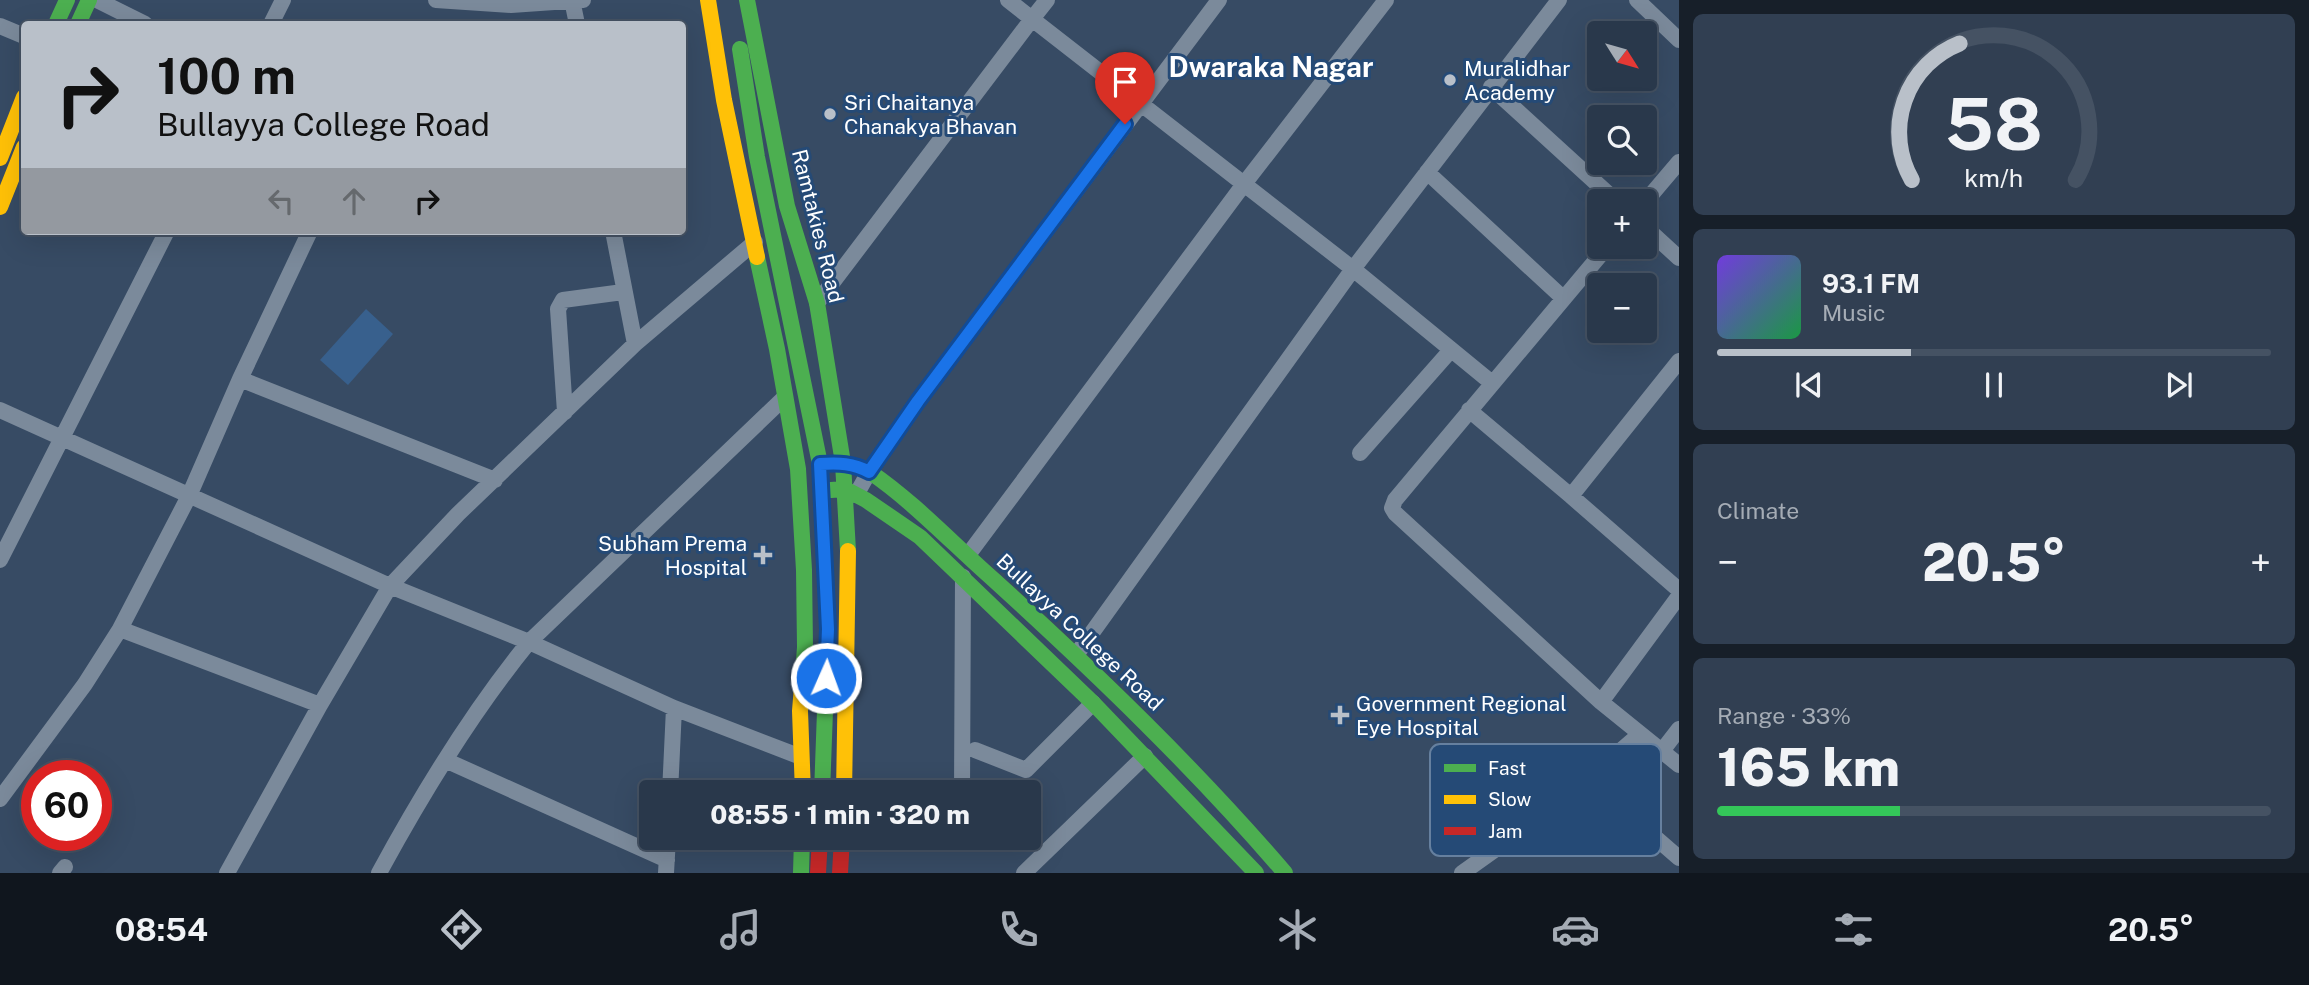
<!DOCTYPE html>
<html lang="en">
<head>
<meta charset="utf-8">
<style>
	:root { --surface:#29384b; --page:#313f52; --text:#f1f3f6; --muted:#a5acb5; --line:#455263; --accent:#b9c0c9 }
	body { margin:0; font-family:"Public Sans",sans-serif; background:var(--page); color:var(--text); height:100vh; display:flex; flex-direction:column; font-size:26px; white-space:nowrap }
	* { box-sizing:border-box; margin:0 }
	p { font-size:23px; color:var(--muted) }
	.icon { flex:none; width:38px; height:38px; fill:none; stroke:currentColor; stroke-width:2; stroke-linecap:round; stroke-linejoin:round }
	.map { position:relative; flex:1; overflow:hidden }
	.panel { display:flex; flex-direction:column; gap:14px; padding:14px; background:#171f29; width:630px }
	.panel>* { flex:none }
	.banner { position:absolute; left:21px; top:21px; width:665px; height:214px; border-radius:7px; box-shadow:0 7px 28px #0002,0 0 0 2px var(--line); background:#b9c0c9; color:#111; overflow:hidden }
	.needle { width:46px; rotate:127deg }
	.tools { position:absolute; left:1587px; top:21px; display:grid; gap:14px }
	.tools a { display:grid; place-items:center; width:70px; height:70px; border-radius:7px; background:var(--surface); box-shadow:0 7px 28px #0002,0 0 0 2px var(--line); font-size:35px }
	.speed { position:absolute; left:21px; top:760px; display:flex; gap:14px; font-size:35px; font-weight:700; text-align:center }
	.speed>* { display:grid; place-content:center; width:91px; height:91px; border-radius:50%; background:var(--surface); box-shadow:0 7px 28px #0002,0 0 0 2px var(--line); line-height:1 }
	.speed .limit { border:10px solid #d22; background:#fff; color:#111 }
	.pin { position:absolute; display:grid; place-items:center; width:60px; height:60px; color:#fff; margin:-72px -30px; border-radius:50% 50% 50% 0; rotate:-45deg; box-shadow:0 0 7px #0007 }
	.pin .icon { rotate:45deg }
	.me { position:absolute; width:77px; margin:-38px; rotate:2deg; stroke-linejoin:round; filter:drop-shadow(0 0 5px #0008) }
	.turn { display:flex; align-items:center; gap:24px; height:147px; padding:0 21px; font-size:32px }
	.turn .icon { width:91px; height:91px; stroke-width:2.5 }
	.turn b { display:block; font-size:49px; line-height:60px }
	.lanes { display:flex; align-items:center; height:66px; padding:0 21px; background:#0003; justify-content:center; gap:35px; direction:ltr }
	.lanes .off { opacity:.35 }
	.big { font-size:52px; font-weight:800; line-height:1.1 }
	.panel .tile { flex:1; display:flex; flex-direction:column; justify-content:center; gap:10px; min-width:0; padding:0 24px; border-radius:10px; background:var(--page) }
	.panel .dial { align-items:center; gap:0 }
	.dial svg { height:182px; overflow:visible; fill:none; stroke:var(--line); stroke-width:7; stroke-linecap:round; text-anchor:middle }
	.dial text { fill:var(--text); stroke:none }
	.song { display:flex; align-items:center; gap:21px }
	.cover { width:84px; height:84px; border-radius:10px; background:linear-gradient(135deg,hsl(260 70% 55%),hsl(140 70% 35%)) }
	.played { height:7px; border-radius:4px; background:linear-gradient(90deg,var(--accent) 35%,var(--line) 35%) }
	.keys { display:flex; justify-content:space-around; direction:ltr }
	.heat { display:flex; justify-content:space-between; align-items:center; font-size:38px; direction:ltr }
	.charge { height:10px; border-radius:5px; background:linear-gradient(90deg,#34c759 33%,var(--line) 0) }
	.trip { position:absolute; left:639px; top:780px; width:402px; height:70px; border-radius:7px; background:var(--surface); box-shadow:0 7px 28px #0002,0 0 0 2px var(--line); font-weight:800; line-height:70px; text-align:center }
	.dock { display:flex; height:112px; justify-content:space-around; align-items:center; background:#10161e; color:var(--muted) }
	.dock .icon { width:49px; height:49px }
	.dock .selected { color:var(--accent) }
	.dock b { font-size:32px; color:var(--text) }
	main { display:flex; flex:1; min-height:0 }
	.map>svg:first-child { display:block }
	.green { fill:#38608d }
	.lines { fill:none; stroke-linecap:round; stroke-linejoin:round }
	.street { stroke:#7b8a9b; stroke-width:16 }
	.fast { stroke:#4caf50; stroke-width:16 }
	.slow { stroke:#ffc107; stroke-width:16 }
	.jam { stroke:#c62828; stroke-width:16 }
	.route-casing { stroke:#114b97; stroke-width:18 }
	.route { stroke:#1a73e8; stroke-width:12 }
	.poi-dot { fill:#b9c0c9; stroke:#254a76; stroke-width:2.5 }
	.labels { text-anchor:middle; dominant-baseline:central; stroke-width:6; stroke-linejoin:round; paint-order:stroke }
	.poi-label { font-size:21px; fill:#fff; stroke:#254a76; text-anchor:start }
	.street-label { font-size:21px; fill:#fff; stroke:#254a76 }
	.district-label { font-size:28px; font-weight:bold; fill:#fff; stroke:#254a76 }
	.key { fill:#254a76; stroke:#66809f; stroke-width:2 }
	.key-label { font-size:19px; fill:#fff }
</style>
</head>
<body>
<main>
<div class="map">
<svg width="1679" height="873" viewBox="0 0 1679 873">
	<rect width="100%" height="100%" fill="#374b64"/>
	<path class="green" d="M366,309L393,334L348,385L320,360Z"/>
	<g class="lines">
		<path class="street" d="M97,0L145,24
			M436,0L511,5L583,0
			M572,0L577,24
			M1008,0L1032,19L1047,0
			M1637,0L1679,40
			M271,24L283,0
			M0,26L24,36
			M1491,87L1616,201
			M1427,172L1563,298
			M1645,202L1679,162
			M1645,227L1679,258
			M613,231L635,344
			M1607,247L1395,500L1392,508L1395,513L1601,702L1679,765
			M817,303L1032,19L1353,269L1492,383
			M240,379L495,480
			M0,410L390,586L529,642L674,708L801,757
			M1469,410L1571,496L1679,361
			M565,412L558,309L563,300L623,292
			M1360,453L1451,350
			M856,495L869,472L918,401L1219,0
			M1571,496L1679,590
			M968,555L1244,184L1386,0
			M0,560L167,231
			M120,629L320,705
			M1076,655L1353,269L1559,0
			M1601,702L1679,596
			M975,750L1026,770L1093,703
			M1662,751L1679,729
			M445,760L667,860
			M1588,779L1679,858
			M670,793L674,708
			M962,793L963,577
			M0,799L85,684L120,629L189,496L240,379L310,231
			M60,873L65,867
			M227,873L320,705L390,586L458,514L635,344L755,242
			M379,873C423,792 471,713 529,642L785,397
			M666,873L668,838
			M1024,873L1145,756
			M1462,873C1524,830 1583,784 1640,734"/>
		<path class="fast" d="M747,0L787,206L817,303L843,463L848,551
			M56,24L67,0
			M78,24L89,0
			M740,49L757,157L820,464L828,629L822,793
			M757,257L777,349L798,469L804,570L805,647L803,674
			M829,463C843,463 858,465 870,472C914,502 954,545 994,580C1096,673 1195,768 1285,873
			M831,490L845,489L866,500L920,537L1093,703L1256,873
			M801,873L802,838"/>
		<path class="slow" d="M708,0L724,100L757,257
			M0,158L24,97
			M0,207L24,147
			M803,674L800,711L803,793
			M844,793L848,551"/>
		<path class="jam" d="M818,873L820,838
			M840,873L842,838"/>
	</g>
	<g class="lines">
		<defs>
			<path id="route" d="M826,678L828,629L820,464C839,463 853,463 869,472L918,401L1125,124"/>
		</defs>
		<use href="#route" class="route-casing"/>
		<use href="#route" class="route"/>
	</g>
	<g class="poi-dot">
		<circle cx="1450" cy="80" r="7"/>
		<circle cx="830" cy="114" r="7"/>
		<path d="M759.5 544.5h7v7h7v7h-7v7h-7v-7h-7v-7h7z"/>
		<path d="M1336.5 704.5h7v7h7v7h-7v7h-7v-7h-7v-7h7z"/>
	</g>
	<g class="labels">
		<g class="poi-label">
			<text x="1464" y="68">Muralidhar<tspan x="1464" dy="24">Academy</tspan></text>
			<text x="844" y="102">Sri Chaitanya<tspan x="844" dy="24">Chanakya Bhavan</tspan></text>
			<text x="747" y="543" text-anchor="end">Subham Prema<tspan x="747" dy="24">Hospital</tspan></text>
			<text x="1356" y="703">Government Regional<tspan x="1356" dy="24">Eye Hospital</tspan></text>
		</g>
		<g class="street-label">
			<text transform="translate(818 226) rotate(76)">Ramtakies Road</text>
			<text transform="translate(1080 632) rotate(43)">Bullayya College Road</text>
		</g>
		<g class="district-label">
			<text x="1271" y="66">Dwaraka Nagar</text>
		</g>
	</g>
	<rect x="1430" y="744" width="231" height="112" rx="10" class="key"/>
	<rect x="1444" y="764" width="32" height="8" fill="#4caf50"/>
	<rect x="1444" y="795" width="32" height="9" fill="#ffc107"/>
	<rect x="1444" y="827" width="32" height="8" fill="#c62828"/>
	<g class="key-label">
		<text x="1488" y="775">Fast</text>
		<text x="1488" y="806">Slow</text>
		<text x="1488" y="838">Jam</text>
	</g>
</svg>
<div class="tools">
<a><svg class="needle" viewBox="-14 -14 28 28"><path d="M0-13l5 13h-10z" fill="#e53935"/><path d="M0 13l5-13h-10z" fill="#a5acb5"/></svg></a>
<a><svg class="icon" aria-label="search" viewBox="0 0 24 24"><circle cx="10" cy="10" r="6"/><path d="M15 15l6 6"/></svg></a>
<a>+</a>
<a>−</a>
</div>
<div class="speed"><div class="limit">60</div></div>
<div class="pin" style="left:1125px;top:124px;background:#d93025"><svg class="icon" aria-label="arrive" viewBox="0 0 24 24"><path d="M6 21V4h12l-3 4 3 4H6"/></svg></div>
<svg class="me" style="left:826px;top:678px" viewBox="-20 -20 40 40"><circle r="17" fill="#1a73e8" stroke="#fff" stroke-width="3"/><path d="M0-11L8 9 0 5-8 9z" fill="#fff"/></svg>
<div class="trip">08:55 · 1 min · 320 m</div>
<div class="banner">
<div class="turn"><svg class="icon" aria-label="right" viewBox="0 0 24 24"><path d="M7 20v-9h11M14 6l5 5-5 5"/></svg><div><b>100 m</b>Bullayya College Road</div></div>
<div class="lanes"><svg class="icon off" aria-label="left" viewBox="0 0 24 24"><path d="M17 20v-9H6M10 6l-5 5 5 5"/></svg><svg class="icon off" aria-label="ahead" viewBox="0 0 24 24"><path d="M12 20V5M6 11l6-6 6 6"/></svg><svg class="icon" aria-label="right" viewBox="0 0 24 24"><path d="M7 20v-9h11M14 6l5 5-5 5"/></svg></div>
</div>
</div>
<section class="panel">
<div class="tile dial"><svg viewBox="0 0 100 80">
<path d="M14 69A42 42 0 1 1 86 69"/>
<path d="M14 69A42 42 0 0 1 35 9" stroke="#b9c0c9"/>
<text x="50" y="56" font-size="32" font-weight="700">58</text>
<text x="50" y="72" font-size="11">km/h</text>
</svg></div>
<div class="tile">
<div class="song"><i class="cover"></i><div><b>93.1 FM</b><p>Music</p></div></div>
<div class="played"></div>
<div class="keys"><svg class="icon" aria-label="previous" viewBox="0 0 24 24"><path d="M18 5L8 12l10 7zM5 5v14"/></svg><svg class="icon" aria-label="pause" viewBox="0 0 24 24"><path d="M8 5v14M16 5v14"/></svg><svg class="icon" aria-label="next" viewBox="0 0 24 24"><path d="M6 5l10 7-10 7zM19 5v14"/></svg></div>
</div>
<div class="tile"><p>Climate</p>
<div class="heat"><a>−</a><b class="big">20.5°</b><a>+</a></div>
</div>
<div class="tile"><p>Range · 33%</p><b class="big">165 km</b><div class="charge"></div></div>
</section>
</main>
<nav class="dock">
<b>08:54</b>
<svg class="icon selected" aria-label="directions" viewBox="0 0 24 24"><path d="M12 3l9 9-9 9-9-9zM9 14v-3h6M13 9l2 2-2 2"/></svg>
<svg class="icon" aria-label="music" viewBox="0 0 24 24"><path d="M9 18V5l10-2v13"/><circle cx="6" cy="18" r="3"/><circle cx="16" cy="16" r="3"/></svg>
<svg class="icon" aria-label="phone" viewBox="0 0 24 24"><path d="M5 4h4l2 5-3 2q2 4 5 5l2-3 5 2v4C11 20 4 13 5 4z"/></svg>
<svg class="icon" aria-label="climate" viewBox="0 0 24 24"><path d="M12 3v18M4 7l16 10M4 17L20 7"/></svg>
<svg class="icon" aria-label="car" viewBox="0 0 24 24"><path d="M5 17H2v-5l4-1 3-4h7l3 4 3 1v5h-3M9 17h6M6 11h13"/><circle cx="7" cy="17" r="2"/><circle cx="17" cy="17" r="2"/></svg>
<svg class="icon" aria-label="filters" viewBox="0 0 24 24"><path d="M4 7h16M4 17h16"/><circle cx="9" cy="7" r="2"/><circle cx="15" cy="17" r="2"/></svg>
<b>20.5°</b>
</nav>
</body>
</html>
